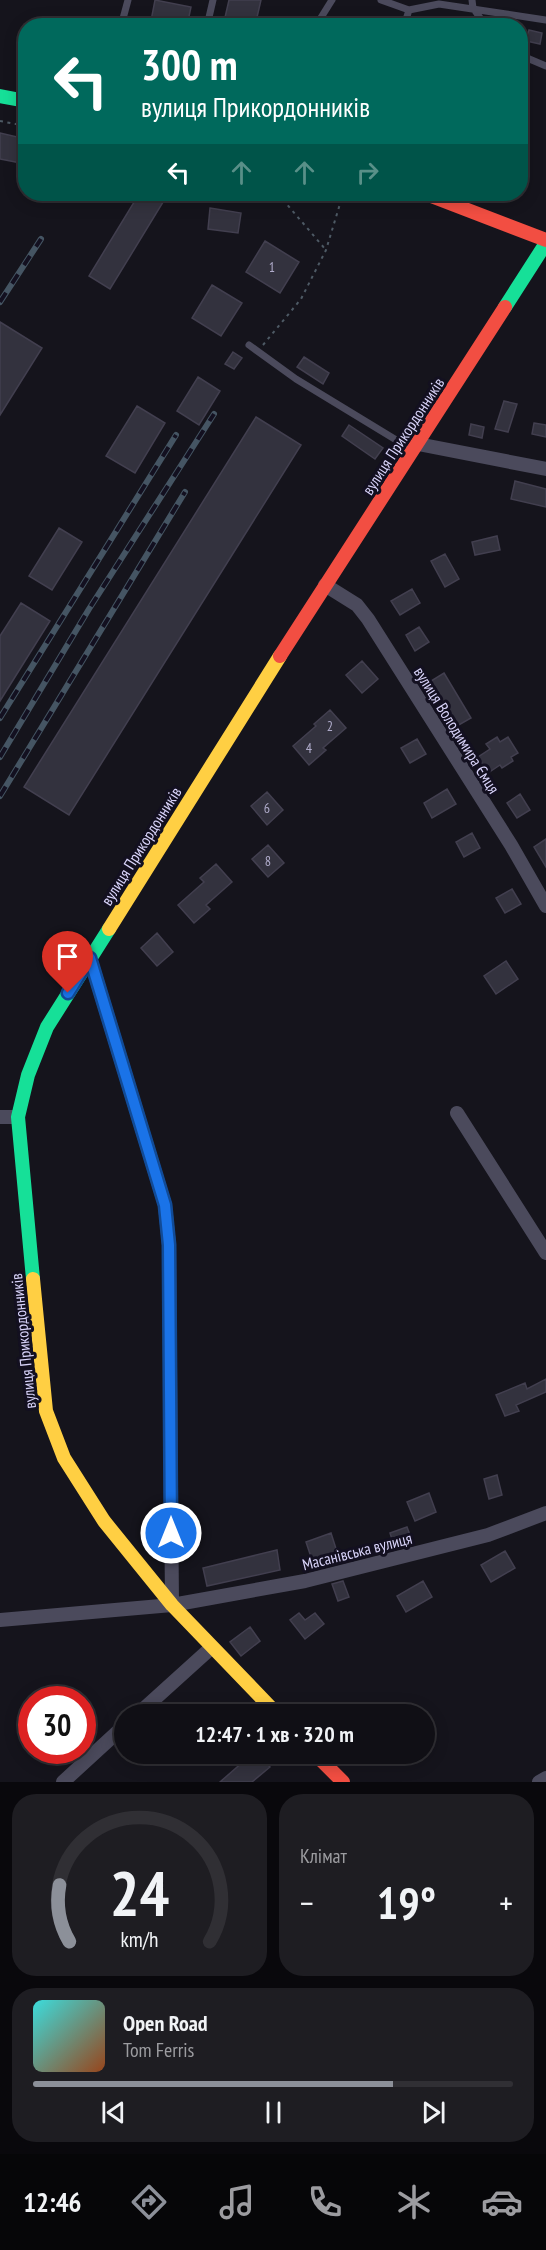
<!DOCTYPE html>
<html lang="uk">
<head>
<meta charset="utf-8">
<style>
	:root { --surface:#100f15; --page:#1e1d22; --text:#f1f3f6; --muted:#9c9ca0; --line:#302f34; --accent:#8c9099 }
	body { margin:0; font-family:"PT Sans Narrow",sans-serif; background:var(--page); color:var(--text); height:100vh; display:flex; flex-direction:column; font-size:22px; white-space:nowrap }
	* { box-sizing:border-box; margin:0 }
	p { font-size:20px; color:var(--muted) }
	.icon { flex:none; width:33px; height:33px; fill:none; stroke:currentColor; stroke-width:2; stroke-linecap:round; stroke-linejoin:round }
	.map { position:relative; height:1782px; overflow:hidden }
	.details { display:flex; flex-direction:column; gap:12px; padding:12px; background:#09080c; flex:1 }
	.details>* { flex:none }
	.hud { position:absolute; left:18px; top:18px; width:510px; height:183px; border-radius:24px; box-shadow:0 3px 15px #0003,0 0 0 2px var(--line); background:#00695c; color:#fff; overflow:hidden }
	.speed { position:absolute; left:18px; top:1686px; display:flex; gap:12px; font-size:30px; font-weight:700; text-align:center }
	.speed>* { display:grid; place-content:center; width:78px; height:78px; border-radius:50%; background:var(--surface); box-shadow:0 3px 15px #0003,0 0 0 2px var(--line); line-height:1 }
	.speed .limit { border:9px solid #d22; background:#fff; color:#111 }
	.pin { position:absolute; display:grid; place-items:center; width:51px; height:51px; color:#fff; margin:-62px -26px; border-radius:50% 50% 50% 0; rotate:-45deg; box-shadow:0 0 6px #0007 }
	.pin .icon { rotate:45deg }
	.me { position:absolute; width:66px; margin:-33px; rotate:0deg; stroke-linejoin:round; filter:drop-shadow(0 0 4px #0008) }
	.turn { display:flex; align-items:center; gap:21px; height:126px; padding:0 24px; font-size:27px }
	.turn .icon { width:78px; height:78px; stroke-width:2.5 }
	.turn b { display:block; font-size:42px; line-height:51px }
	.lanes { display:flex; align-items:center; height:57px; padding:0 24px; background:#0003; justify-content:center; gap:30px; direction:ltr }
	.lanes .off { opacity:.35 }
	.big { font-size:45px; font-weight:800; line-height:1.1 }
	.details .widget { flex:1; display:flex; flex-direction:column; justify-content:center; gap:9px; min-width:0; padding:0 21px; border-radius:24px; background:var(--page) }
	.details .dial { align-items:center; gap:0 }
	.dial svg { height:156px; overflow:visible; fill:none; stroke:var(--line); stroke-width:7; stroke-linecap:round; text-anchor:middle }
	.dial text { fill:var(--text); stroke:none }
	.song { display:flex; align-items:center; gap:18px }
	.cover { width:72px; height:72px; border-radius:9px; background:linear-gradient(135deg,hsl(180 70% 55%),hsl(20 70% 35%)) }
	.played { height:6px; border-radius:3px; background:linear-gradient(90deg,var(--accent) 75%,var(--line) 75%) }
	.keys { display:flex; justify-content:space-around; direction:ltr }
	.heat { display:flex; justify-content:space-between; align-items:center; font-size:33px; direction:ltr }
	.details .tiles { flex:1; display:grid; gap:12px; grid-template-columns:1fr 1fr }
	.widget:last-child { grid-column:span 2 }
	.trip { position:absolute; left:114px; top:1704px; width:321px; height:60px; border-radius:30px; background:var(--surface); box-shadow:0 3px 15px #0003,0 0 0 2px var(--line); font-weight:800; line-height:60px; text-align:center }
	.tab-bar { display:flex; height:96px; justify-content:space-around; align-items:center; background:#060608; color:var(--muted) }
	.tab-bar .icon { width:42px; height:42px }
	.tab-bar .on { color:var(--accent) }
	.tab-bar b { font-size:27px; color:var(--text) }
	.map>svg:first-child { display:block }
	.building { fill:#33323e; stroke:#423f4f; stroke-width:1.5 }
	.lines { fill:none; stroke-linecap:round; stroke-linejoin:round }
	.path { stroke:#4e5a65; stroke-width:2; stroke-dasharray:3 4.5; stroke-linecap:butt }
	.lane { stroke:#4b4a5c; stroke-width:7 }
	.street { stroke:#4b4a5c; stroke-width:14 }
	.fast { stroke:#16e098; stroke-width:14 }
	.slow { stroke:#ffcf43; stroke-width:14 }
	.jam { stroke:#f24e42; stroke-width:14 }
	.rail-casing { stroke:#455563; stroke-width:6 }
	.rail { stroke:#131020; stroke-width:4; stroke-dasharray:11; stroke-linecap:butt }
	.route-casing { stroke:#114b97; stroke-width:15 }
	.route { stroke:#1a73e8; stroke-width:10 }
	.labels { text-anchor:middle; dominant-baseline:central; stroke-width:6; stroke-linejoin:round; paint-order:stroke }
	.number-label { font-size:14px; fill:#b0accb }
	.street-label { font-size:16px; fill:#d9d4fa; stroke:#131020 }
</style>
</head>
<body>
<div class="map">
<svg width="546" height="1782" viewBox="0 0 546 1782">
	<rect width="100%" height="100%" fill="#15141c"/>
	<path class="building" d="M155,0L191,7L187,26H150Z
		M229,0H261L255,26H223Z
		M529,30L542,33L540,44L526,41Z
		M0,133L26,139V164L0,159Z
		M139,194H168L110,289L89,276Z
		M210,208L241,213L238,233L208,229Z
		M265,241L299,262L280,293L246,272Z
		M212,285L242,303L221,336L192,318Z
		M0,322L42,348L0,415Z
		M233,352L242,358L234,369L225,364Z
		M304,357L329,373L323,384L297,367Z
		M198,377L220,391L199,425L177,411Z
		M504,401L517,404L508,432L495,429Z
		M137,406L165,423L135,473L106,456Z
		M256,417L301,445L69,815L24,787Z
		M534,423L546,425V437L532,434Z
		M471,424L484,427L482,438L469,435Z
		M349,425L383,448L375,459L342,436Z
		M515,481L546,489V507L511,499Z
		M59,528L82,542L52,590L29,576Z
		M497,536L500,550L475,555L472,542Z
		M445,554L459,579L445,587L431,561Z
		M412,589L420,603L400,615L391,601Z
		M21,603L50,621L0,701V636Z
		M419,627L429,642L415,651L406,635Z
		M362,661L378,679L362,693L346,675Z
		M444,673L471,718L457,726L431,681Z
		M330,710L346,728L323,748L326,750L309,765L293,746L316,726L314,724Z
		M497,737L500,742L508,737L518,753L511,757L513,761L502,768L500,765L488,773L478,757L490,749L486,744Z
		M417,739L426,754L410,763L401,748Z
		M447,789L456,804L432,818L424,803Z
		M267,792L283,810L267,825L251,806Z
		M520,794L530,810L517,818L507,803Z
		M472,833L480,848L464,857L456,842Z
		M546,839V867L534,847Z
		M268,845L284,863L268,877L252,859Z
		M216,864L232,882L206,905L210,909L194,923L178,905L204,882L200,878Z
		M512,889L521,904L505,913L496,898Z
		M157,933L173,952L157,966L141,948Z
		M506,961L518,979L496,994L484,976Z
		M546,1379V1392L516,1405L519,1411L505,1416L496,1395L525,1383L527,1389Z
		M497,1475L502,1495L489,1499L484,1479Z
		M429,1493L436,1512L415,1521L407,1502Z
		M407,1527L412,1540L394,1546L390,1533Z
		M331,1533L339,1558L314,1566L306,1542Z
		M277,1550L280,1570L207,1586L203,1568Z
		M505,1551L515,1568L491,1582L481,1565Z
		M343,1581L349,1597L338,1601L332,1584Z
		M423,1581L432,1597L406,1612L397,1596Z
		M299,1613L305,1620L315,1613L324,1624L305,1639L290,1620Z
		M250,1627L260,1641L241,1656L230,1642Z
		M252,1754H258L270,1767L252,1782H220Z"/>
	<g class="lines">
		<path class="path" d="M0,121L26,126
			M278,194L326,250
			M263,345L301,299L326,250L343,194"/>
		<path class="lane" d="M381,0L409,10
			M472,0L473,8L486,26
			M121,26L128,0
			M207,26L213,0
			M262,26L263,21L317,24L332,0
			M404,26L409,10L439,4L546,20
			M520,55L546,66
			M249,345L296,379L411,449"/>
		<path class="street" d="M418,444L546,469
			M325,585L357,605L368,619L511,845L546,906
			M90,958L165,1205L169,1245L172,1605L305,1581L488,1535L546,1513
			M457,1113L546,1253
			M0,1117H18
			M0,1620L172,1605
			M138,1714L211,1648
			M63,1782L124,1726
			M539,1782L546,1778"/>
		<path class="fast" d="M0,96L26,101
			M505,307L546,243
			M33,1279L18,1117L28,1075L47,1027L109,929"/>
		<path class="slow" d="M109,929L280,656
			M33,1279L46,1411L64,1458L104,1521L172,1605L277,1714"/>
		<path class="jam" d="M426,194L546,240
			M280,656L505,307
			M315,1754L343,1782"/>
		<defs>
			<path id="rail" d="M0,302L41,239
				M0,718L176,435
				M0,757L89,609L214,414
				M0,796L185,492"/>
		</defs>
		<use href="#rail" class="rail-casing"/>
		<use href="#rail" class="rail"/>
	</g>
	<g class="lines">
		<defs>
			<path id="route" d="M68,993L90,958L165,1205L169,1245L171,1533"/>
		</defs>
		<use href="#route" class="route-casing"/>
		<use href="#route" class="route"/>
	</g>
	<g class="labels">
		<g class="number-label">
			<text x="272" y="267">1</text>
			<text x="330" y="726">2</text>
			<text x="309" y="748">4</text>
			<text x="267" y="808">6</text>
			<text x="268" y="861">8</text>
		</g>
		<g class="street-label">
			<text transform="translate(403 436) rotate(-57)">вулиця Прикордонників</text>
			<text transform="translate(457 730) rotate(58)">вулиця Володимира Ємця</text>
			<text transform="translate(141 846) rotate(-58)">вулиця Прикордонників</text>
			<text transform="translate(23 1341) rotate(-96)">вулиця Прикордонників</text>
			<text transform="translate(357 1551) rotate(-14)">Масанівська вулиця</text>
		</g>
	</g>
</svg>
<div class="speed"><div class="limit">30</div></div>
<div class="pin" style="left:68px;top:993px;background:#d93025"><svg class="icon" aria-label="arrive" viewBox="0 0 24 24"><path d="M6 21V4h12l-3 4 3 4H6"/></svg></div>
<svg class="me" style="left:171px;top:1533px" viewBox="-20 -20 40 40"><circle r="17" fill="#1a73e8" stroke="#fff" stroke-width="3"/><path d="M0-11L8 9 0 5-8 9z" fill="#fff"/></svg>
<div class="trip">12:47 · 1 хв · 320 m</div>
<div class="hud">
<div class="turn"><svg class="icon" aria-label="left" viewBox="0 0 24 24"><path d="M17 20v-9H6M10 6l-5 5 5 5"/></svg><div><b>300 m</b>вулиця Прикордонників</div></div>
<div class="lanes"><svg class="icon" aria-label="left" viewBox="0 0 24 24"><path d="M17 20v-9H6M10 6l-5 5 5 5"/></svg><svg class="icon off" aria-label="ahead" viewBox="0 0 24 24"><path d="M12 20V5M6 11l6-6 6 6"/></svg><svg class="icon off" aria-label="ahead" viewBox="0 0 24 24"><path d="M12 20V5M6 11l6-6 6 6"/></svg><svg class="icon off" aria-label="right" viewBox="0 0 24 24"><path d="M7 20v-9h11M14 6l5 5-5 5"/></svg></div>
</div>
</div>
<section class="details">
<div class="tiles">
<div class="widget dial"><svg viewBox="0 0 100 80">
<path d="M14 69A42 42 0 1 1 86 69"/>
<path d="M14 69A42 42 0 0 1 9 40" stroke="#8c9099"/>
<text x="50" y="56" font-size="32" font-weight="700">24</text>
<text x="50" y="72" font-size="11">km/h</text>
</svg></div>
<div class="widget"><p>Клімат</p>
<div class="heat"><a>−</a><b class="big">19°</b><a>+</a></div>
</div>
<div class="widget">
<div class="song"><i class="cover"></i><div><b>Open Road</b><p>Tom Ferris</p></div></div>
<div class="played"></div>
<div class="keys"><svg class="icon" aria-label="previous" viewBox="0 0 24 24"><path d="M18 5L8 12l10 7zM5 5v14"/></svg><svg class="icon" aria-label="pause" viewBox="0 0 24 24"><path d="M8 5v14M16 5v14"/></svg><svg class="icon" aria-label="next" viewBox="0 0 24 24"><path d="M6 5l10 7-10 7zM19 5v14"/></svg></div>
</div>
</div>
</section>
<nav class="tab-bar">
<b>12:46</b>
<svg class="icon on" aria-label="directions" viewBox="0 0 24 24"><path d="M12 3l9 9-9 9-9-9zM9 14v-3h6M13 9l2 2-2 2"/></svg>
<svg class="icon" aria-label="music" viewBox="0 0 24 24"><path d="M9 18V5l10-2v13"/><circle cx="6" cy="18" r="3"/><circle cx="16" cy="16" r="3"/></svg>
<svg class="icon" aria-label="phone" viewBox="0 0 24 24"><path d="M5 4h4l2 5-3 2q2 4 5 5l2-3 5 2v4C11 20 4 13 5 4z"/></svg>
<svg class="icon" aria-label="climate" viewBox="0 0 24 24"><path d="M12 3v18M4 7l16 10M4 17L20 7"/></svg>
<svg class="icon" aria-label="car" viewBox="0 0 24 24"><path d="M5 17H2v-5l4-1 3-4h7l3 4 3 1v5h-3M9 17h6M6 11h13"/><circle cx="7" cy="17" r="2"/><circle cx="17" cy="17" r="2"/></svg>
</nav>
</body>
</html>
